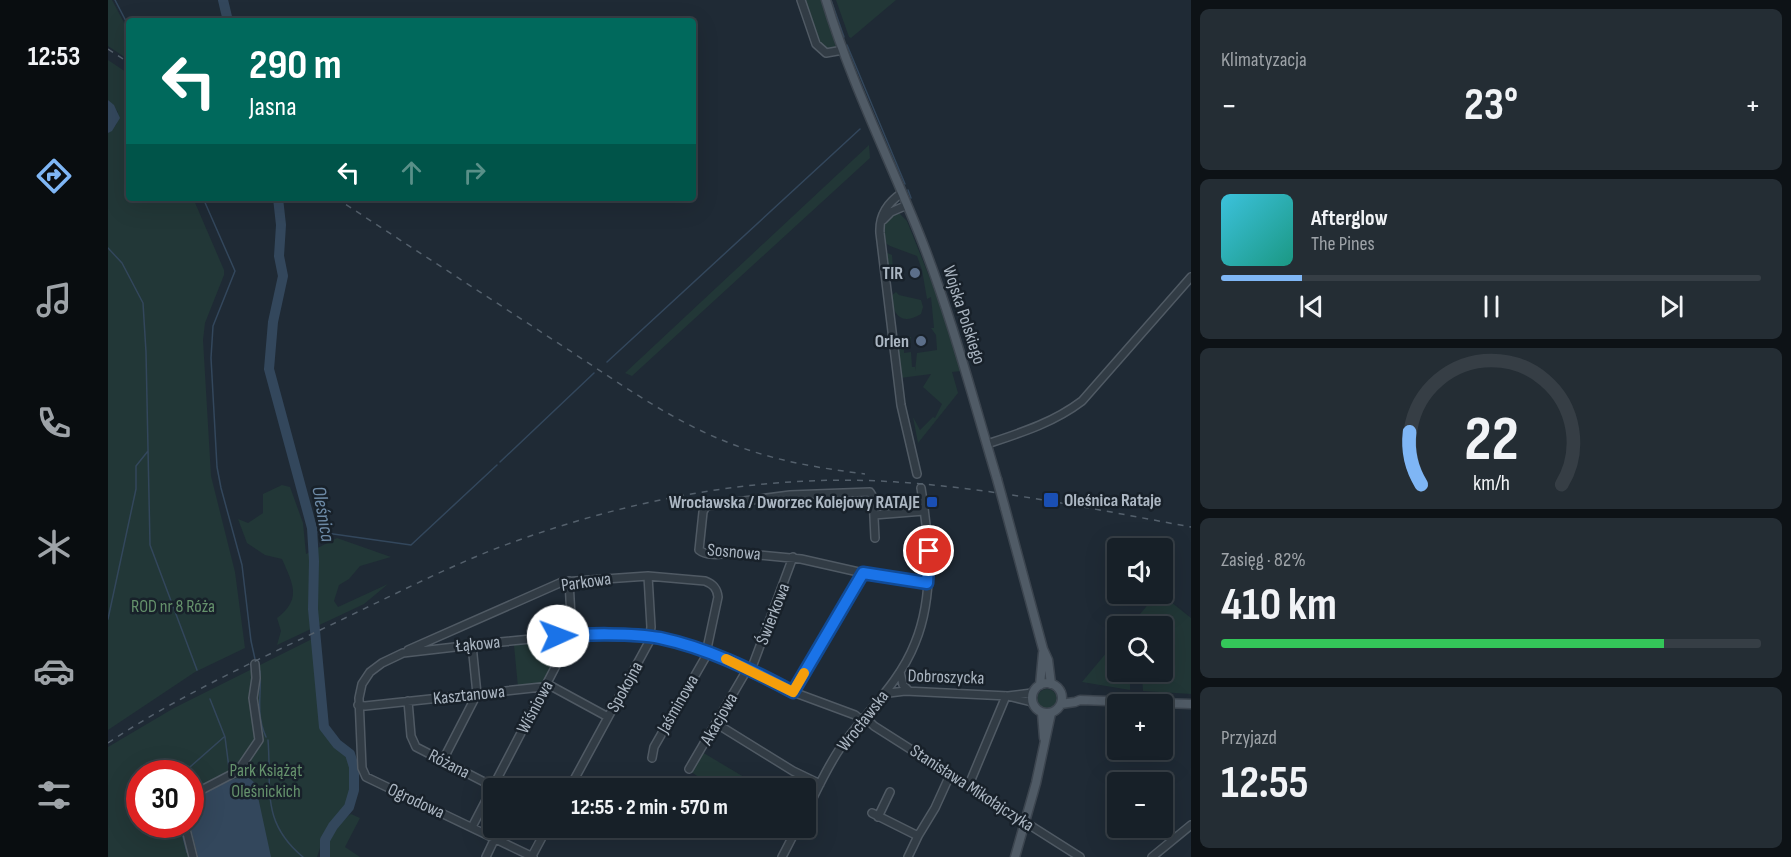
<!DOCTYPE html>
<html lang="pl">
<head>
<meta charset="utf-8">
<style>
	:root { --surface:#172028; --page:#242d34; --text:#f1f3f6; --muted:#9ea3a8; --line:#363e45; --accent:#7fb6f5 }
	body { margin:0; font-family:"Sofia Sans Condensed",sans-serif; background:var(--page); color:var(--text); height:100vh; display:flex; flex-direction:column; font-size:22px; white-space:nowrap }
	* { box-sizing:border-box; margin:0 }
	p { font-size:20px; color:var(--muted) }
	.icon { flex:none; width:33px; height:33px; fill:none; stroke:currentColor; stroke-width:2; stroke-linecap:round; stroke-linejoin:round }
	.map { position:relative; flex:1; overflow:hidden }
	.details { display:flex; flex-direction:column; gap:9px; padding:9px; background:#0d1216; width:600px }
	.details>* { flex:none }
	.banner { position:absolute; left:18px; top:18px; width:570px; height:183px; border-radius:6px; box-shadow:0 6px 24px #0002,0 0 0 2px var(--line); background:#00695c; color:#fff; overflow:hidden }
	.fabs { position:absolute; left:999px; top:538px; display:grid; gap:12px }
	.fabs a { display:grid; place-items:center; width:66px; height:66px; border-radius:6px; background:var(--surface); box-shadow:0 6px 24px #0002,0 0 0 2px var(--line); font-size:30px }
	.speed { position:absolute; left:18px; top:760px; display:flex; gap:12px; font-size:30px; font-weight:700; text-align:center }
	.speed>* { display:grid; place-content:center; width:78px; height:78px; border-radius:50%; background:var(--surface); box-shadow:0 6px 24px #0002,0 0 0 2px var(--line); line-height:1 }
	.speed .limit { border:9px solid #d22; background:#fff; color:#111 }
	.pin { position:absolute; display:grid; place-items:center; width:51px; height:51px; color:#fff; margin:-26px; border:3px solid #fff; border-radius:50%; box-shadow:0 2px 6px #0007 }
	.me { position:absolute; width:66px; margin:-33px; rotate:88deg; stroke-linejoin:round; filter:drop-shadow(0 0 4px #0008) }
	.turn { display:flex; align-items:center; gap:21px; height:126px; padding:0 24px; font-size:27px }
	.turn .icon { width:78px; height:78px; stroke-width:2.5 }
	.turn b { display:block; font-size:42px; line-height:51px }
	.lanes { display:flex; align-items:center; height:57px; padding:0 24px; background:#0003; justify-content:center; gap:30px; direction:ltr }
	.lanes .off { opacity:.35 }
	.big { font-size:45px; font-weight:700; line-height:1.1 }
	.details .card { flex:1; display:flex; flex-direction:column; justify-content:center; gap:9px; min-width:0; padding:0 21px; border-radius:9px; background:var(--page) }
	.details .dial { align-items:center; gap:0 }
	.dial svg { height:156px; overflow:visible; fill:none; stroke:var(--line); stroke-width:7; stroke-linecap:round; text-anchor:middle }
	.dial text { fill:var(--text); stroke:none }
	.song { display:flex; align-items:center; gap:18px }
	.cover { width:72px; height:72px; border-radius:9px; background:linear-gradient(135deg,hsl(190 70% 55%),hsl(170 70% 35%)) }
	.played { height:6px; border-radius:3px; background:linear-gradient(90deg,var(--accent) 15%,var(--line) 15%) }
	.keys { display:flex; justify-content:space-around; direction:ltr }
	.heat { display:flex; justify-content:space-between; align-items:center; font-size:33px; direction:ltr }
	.charge { height:9px; border-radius:4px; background:linear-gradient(90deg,#34c759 82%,var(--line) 0) }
	.trip { position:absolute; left:375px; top:778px; width:333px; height:60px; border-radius:6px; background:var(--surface); box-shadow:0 6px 24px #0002,0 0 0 2px var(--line); font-weight:700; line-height:60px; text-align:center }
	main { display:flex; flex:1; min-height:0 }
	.tabs { display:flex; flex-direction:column; width:108px; justify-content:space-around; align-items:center; background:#090d10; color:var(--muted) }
	.tabs .icon { width:42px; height:42px }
	.tabs .selected { color:var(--accent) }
	.tabs b { font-size:27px; color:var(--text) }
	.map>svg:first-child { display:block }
	.green { fill:#223737; fill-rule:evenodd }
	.water { fill:#33475c }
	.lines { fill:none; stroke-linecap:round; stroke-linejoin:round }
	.stream { stroke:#33475c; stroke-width:1.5 }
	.river { stroke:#33475c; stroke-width:10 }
	.minor-casing { stroke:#505a64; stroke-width:10 }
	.major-casing { stroke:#3c454f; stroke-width:11 }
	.minor { stroke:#323c45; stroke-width:7 }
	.major { stroke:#505b66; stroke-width:8 }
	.rail { stroke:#54606c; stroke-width:1.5; stroke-dasharray:6 6; stroke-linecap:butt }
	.major-bridge-casing { stroke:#3c454f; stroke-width:11; stroke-linecap:butt }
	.major-bridge { stroke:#505b66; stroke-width:8 }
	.route-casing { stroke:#114b97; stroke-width:15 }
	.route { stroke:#1a73e8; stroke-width:10 }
	.slow { stroke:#f59e0b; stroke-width:10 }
	.service-dot { fill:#5c6f8a; stroke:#18212a; stroke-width:2 }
	.transit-dot { fill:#1a4fb4; stroke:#18212a; stroke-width:2 }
	.labels { text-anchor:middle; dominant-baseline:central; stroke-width:5; stroke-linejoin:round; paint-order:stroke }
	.poi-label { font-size:18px; font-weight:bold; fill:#acb7c3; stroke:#18212a; text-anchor:end }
	.street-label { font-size:18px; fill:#acb7c3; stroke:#18212a }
	.park-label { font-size:18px; fill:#65926c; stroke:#18212a }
	.water-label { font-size:20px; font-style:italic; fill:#6d8aa6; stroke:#18212a }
</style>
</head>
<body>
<main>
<nav class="tabs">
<b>12:53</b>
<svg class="icon selected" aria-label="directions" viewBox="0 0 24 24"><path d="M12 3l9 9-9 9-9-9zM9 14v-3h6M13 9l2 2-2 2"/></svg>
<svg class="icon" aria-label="music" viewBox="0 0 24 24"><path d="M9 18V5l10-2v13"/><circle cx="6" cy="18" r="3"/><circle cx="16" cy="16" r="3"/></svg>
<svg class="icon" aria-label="phone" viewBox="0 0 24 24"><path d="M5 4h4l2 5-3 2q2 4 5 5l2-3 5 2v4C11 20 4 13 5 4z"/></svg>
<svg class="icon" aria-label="climate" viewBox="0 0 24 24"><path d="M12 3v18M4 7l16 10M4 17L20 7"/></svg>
<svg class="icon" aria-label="car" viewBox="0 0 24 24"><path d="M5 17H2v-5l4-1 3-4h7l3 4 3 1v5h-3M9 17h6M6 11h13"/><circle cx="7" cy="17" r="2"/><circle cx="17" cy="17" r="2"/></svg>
<svg class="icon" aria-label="filters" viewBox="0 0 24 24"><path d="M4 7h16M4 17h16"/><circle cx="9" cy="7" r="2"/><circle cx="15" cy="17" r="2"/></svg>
</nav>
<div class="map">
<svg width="1083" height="857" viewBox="0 0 1083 857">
	<rect width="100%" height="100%" fill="#1f2a35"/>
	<path class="green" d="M0,0H4L21,32V60L0,46Z
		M694,0H715L728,43V48L721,51L713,46Z
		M728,0H788L743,38L741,37Z
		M0,60L21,74V198H85L116,270V275L97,323L95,340L103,476L127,572L137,648L87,672L0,730V133L8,125L10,112L0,100Z
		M761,145L762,158L524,376L517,373Z
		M786,214H792L799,221L837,316L853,371L844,372L850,393L810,443L805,417L812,430L825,417L827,418L834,404L815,387L823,374L792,378L788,339L792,336L803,337V343L796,345V353L803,352L804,367H807V371L809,353L829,350L828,335L823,328H826L823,297L819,299L814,270L809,256L782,246L776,242C774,230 774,220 786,214Z
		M777,252L784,255L786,282L781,276Z
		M788,292L791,295L813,300L815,307L813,314C793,326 785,315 783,296Z
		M174,485L182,487L195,523L198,554L229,538L283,557L252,566L241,579L231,585L226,601L230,607L280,584L256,604L169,645L173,631L169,618C194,599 185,584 174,559L157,555L139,543L130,519L140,523L155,513V494Z
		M1049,594H1053L1083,618V694L1035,691L1034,677L1022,676V690L974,682L1009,640L1010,672H1054V627H1021Z
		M204,639L214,729L240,758L244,780L242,797L215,839L209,857H0V747L66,708ZM32,774H82V825H32Z
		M450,640L453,642L454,648L437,682L434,684L410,687L406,645Z
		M929 699a10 10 0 1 1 20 0a10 10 0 1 1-20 0Z
		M594,752L651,786L649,789H608L582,771Z
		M243,814L252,818L237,847L252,857H220C217,838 229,825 243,814Z"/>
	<path class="water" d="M0,100L6,105L12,118L4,131L0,133Z
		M130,778H141L147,783L163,857H90L82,825L86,799L122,780Z"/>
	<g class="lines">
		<path class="stream" d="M7,0L21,27
			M723,0L736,37
			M739,45L797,184
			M800,190L803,198
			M95,198L127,271L105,326L103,358L109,467L113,488L134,565L143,641L147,659
			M0,248L14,263L35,303L38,352L42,545L89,670
			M499,362L752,129
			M392,462L486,373
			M204,531L303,545L389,465
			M0,619L28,489V466L40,451
			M152,671C154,695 147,712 158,737
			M102,699L117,737L121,768
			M160,740C164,789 152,821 195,857
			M74,774L116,737
			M72,825L79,852"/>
		<path class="river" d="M115,0L120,21
			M170,198L173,225L171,256L175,276L165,322L161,369L204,528L206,561L205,609L216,727L229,744L242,754L246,767V790L241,807L225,826L217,840V857"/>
		<defs>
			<path id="minor" d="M693,0L708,44L718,53L735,50
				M794,193C779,203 771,215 772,233L793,405L809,474
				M775,220L783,212L799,205
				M879,444C912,433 945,423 974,401L1083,277
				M766,515L816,511
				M767,538L765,497L762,492L682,495L598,506L595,512L591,550C597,555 612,556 619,552L693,559L755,573L819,583
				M300,650L454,582L540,576L597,581C605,584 609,588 610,597L597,658L546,747L544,758
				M643,670L685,557
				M792,672L795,685L801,691
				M685,692L755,573
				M776,696L781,693L797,691L900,696L924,693
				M900,696L924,702
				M300,701L303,736L308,747L384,786
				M250,705L257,706L443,686L500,717
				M757,717L766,726L972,857
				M609,724L685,771L712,784
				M335,760L369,694L364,645
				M581,769L640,668
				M860,787L898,696
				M461,789L541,642L543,627L540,576
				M82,796L130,771L151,740L145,698L148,678L147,664
				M698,812C709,790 719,767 733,747C758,712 791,684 807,643C827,594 821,538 813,488
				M764,813L810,836L827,808L842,775
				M770,817L782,792
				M77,825L85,857
				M364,827L464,635L461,581
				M424,856L439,828
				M378,857L387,838
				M425,857L258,777L254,768L251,698L254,684L262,672L274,663L295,653L373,644L464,635L552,638L605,653L685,692L747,715L754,721
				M674,857L689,828
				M800,857L810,836
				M1044,857L1083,825"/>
			<path id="major" d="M718,0C743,83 782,160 814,241C844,318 865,399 889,479
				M897,508L935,649L940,660L943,684
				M924 698a15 15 0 1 1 30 0a15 15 0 1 1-30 0Z
				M932,685L935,653
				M953,704L967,702L972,700L1083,704
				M934,713L936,738
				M907,857L928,783L943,713"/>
		</defs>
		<use href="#minor" class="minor-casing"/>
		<use href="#major" class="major-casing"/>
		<use href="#minor" class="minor"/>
		<use href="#major" class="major"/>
		<path class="rail" d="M0,49L21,63
			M228,198C304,248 380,297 456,347C510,382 563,421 624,444C667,461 711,468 757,474
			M0,743C73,694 154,658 233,620C283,596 332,571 384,550C506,503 640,475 771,481C876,486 980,508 1083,527"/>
		<defs>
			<path id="major-bridge" d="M889,479L897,508"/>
		</defs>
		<use href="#major-bridge" class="major-bridge-casing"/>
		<use href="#major-bridge" class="major-bridge"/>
	</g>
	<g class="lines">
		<defs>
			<path id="route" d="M450,636C477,634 525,633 552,638C599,648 642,669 685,692L755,573L819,583L821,551"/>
		</defs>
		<use href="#route" class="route-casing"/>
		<use href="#route" class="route"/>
		<path class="slow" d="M618,659L685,692L696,673"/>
	</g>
	<g class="service-dot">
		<circle cx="807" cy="273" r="6"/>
		<circle cx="813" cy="341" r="6"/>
	</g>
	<g class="transit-dot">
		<rect x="935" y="492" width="16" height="16" rx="3"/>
		<rect x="818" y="496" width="12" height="12" rx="3"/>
	</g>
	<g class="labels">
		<g class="poi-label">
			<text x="795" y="273">TIR</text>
			<text x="801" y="341">Orlen</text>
			<text x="956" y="500" text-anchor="start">Oleśnica Rataje</text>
			<text x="812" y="502">Wrocławska / Dworzec Kolejowy RATAJE</text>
		</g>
		<g class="street-label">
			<text transform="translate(856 315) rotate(72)">Wojska Polskiego</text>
			<text transform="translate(626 552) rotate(5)">Sosnowa</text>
			<text transform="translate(478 582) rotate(-8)">Parkowa</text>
			<text transform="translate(665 614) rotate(-69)">Świerkowa</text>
			<text transform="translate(370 644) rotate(-6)">Łąkowa</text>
			<text transform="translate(838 677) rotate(2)">Dobroszycka</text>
			<text transform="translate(517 687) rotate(-61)">Spokojna</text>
			<text transform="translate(361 695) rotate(-6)">Kasztanowa</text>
			<text transform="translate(570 704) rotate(-60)">Jaśminowa</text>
			<text transform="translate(427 707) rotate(-62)">Wiśniowa</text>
			<text transform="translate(611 719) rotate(-60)">Akacjowa</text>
			<text transform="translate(755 721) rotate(-52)">Wrocławska</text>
			<text transform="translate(341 764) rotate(27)">Różana</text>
			<text transform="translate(864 788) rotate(33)">Stanisława Mikołajczyka</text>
			<text transform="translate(308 801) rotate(25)">Ogrodowa</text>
		</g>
		<g class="park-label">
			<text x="65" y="606">ROD nr 8 Róża</text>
			<text x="158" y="770">Park Książąt<tspan x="158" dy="21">Oleśnickich</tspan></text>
		</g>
		<g class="water-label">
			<text transform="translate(215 514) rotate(80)">Oleśnica</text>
		</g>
	</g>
</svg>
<div class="fabs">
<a><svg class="icon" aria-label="sound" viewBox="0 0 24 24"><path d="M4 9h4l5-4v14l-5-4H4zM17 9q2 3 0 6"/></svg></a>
<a><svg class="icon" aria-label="search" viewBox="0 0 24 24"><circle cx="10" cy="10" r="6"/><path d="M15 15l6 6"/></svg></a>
<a>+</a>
<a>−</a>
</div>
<div class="speed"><div class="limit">30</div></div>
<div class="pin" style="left:821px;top:551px;background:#d93025"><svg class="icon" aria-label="arrive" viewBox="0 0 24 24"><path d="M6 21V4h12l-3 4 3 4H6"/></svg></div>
<svg class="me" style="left:450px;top:636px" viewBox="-20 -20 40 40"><circle r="19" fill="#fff"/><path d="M0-13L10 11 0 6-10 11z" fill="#1a73e8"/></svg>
<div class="trip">12:55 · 2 min · 570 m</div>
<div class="banner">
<div class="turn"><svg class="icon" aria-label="left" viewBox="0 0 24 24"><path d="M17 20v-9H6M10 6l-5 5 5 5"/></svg><div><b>290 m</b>Jasna</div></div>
<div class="lanes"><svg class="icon" aria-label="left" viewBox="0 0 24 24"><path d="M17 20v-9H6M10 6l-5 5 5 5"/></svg><svg class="icon off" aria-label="ahead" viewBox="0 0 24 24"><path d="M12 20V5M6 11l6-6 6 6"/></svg><svg class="icon off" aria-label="right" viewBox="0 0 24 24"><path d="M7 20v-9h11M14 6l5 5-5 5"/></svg></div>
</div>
</div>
<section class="details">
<div class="card"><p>Klimatyzacja</p>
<div class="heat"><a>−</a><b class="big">23°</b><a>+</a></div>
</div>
<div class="card">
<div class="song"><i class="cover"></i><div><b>Afterglow</b><p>The Pines</p></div></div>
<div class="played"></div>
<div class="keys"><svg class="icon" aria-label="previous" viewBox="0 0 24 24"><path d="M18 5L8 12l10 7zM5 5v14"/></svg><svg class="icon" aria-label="pause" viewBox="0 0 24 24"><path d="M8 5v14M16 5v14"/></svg><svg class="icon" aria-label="next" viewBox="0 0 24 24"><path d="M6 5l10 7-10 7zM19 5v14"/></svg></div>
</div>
<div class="card dial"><svg viewBox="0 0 100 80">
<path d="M14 69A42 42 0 1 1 86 69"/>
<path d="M14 69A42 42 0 0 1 8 42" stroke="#7fb6f5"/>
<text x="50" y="56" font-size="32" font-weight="700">22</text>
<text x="50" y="72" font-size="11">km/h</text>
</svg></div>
<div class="card"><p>Zasięg · 82%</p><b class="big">410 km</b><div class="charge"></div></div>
<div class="card"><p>Przyjazd</p><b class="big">12:55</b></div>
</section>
</main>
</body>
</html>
